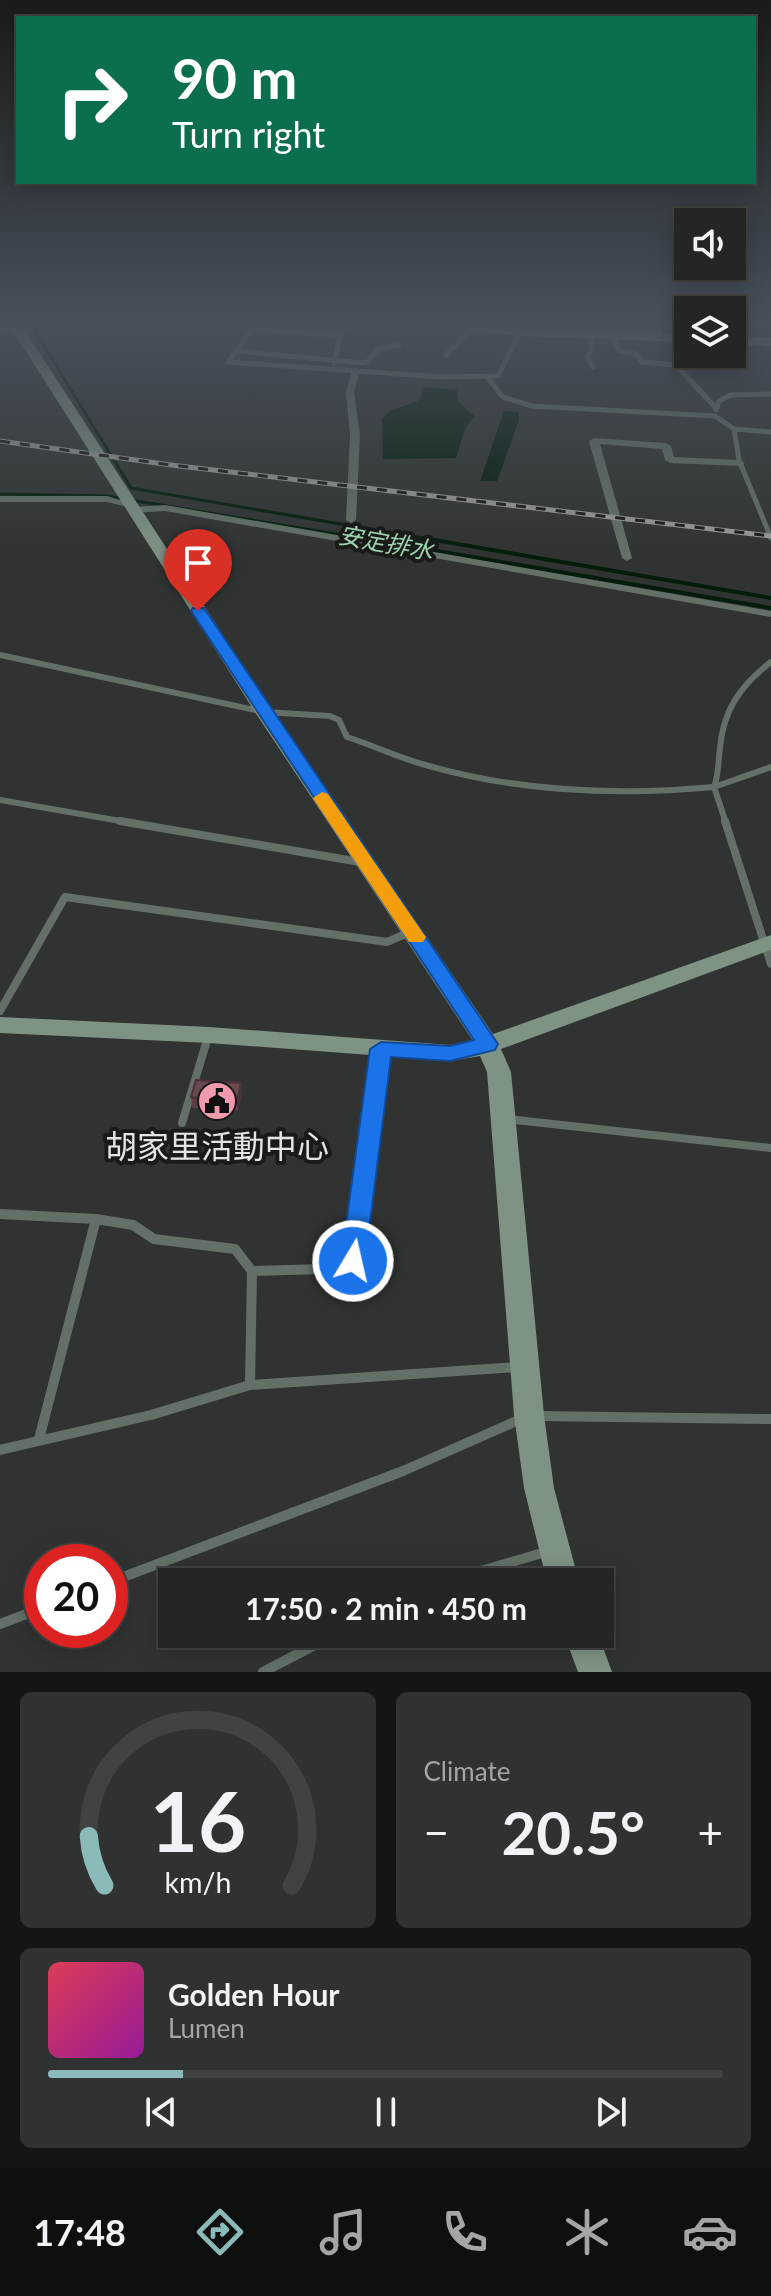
<!DOCTYPE html>
<html lang="en">
<head>
<meta charset="utf-8">
<style>
	:root { --surface:#242625; --page:#303232; --text:#f1f3f6; --muted:#a3a5a7; --line:#414342; --accent:#8bbbb9 }
	body { margin:0; font-family:Lato,"Noto Sans TC",sans-serif; background:var(--page); color:var(--text); height:100vh; display:flex; flex-direction:column; font-size:30px; white-space:nowrap }
	* { box-sizing:border-box; margin:0 }
	p { font-size:26px; color:var(--muted) }
	.icon { flex:none; width:44px; height:44px; fill:none; stroke:currentColor; stroke-width:2; stroke-linecap:round; stroke-linejoin:round }
	.map { position:relative; height:1672px; overflow:hidden }
	.sheet { display:flex; flex-direction:column; gap:20px; padding:20px; background:#141514; flex:1 }
	.sheet>* { flex:none }
	.guide { position:absolute; left:16px; top:16px; width:740px; height:168px; border-radius:0px; box-shadow:0 4px 20px #0003,0 0 0 2px var(--line); background:#0b6e4f; color:#fff; overflow:hidden }
	.buttons { position:absolute; left:674px; top:208px; display:grid; gap:16px }
	.buttons a { display:grid; place-items:center; width:72px; height:72px; border-radius:0px; background:var(--surface); box-shadow:0 4px 20px #0003,0 0 0 2px var(--line); font-size:40px }
	.speed { position:absolute; left:24px; top:1544px; display:flex; gap:16px; font-size:40px; font-weight:700; text-align:center }
	.speed>* { display:grid; place-content:center; width:104px; height:104px; border-radius:50%; background:var(--surface); box-shadow:0 4px 20px #0003,0 0 0 2px var(--line); line-height:1 }
	.speed .limit { border:12px solid #d22; background:#fff; color:#111 }
	.pin { position:absolute; display:grid; place-items:center; width:68px; height:68px; color:#fff; margin:-82px -34px; border-radius:50% 50% 50% 0; rotate:-45deg; box-shadow:0 0 8px #0007 }
	.pin .icon { rotate:45deg }
	.me { position:absolute; width:88px; margin:-44px; rotate:9deg; stroke-linejoin:round; filter:drop-shadow(0 0 6px #0008) }
	.turn { display:flex; align-items:center; gap:28px; height:168px; padding:0 24px; font-size:36px }
	.turn .icon { width:104px; height:104px; stroke-width:2.5 }
	.turn b { display:block; font-size:56px; line-height:68px }
	.big { font-size:60px; font-weight:700; line-height:1.1 }
	.sheet .tile { flex:1; display:flex; flex-direction:column; justify-content:center; gap:12px; min-width:0; padding:0 28px; border-radius:12px; background:var(--page) }
	.sheet .dial { align-items:center; gap:0 }
	.dial svg { height:208px; overflow:visible; fill:none; stroke:var(--line); stroke-width:7; stroke-linecap:round; text-anchor:middle }
	.dial text { fill:var(--text); stroke:none }
	.song { display:flex; align-items:center; gap:24px }
	.cover { width:96px; height:96px; border-radius:12px; background:linear-gradient(135deg,hsl(350 70% 55%),hsl(300 70% 35%)) }
	.played { height:8px; border-radius:4px; background:linear-gradient(90deg,var(--accent) 20%,var(--line) 20%) }
	.keys { display:flex; justify-content:space-around; direction:ltr }
	.heat { display:flex; justify-content:space-between; align-items:center; font-size:44px; direction:ltr }
	.sheet .tiles { flex:1; display:grid; gap:20px; grid-template-columns:1fr 1fr }
	.tile:last-child { grid-column:span 2 }
	.trip { position:absolute; left:158px; top:1568px; width:456px; height:80px; border-radius:0px; background:var(--surface); box-shadow:0 4px 20px #0003,0 0 0 2px var(--line); font-weight:700; line-height:80px; text-align:center }
	.tab-bar { display:flex; height:128px; justify-content:space-around; align-items:center; background:#0e0f0f; color:var(--muted) }
	.tab-bar .icon { width:56px; height:56px }
	.tab-bar .selected { color:var(--accent) }
	.tab-bar b { font-size:36px; color:var(--text) }
	.map>svg:first-child { display:block }
	.water { fill:#031c0c }
	.lines { fill:none; stroke-linecap:round; stroke-linejoin:round }
	.stream-far1 { stroke:#031c0c; stroke-width:3 }
	.stream { stroke:#031c0c; stroke-width:4 }
	.lane-far3 { stroke:#647067; stroke-width:5 }
	.lane-far2 { stroke:#647067; stroke-width:6 }
	.lane-far1 { stroke:#647067; stroke-width:8 }
	.lane { stroke:#647067; stroke-width:10 }
	.street { fill:#647067; fill-rule:evenodd }
	.secondary { fill:#7f9384; fill-rule:evenodd }
	.rail-casing { stroke:#999b99; stroke-width:5 }
	.rail { stroke:#191b1a; stroke-width:3; stroke-dasharray:10; stroke-linecap:butt }
	.wall { fill:#5b3f45 }
	.shaded-wall { fill:#4a3338 }
	.building { fill:#6a4950; stroke:#4a3338; stroke-width:2 }
	.route { fill:#1a73e8; stroke:#114b97; stroke-width:2 }
	.slow { fill:#f59e0b }
	.labels { text-anchor:middle; dominant-baseline:central; stroke-width:8; stroke-linejoin:round; paint-order:stroke }
	.far-water-label { font-size:24px; font-style:italic; fill:#9dd2ad; stroke:#191b1a }
	.near-poi-label { font-size:32px; fill:#e3e5e3; stroke:#191b1a }
</style>
</head>
<body>
<div class="map">
<svg width="771" height="1672" viewBox="0 0 771 1672">
	<rect width="100%" height="100%" fill="#303331"/>
	<path class="water" d="M425,387L457,390L458,401L474,416L465,429L456,458L383,459L382,419L390,411L418,401Z
		M504,411L519,412V420L497,481H480Z"/>
	<g class="lines">
		<path class="stream-far1" d="M30,323L131,488L434,540
			M0,494L107,496L372,540"/>
		<path class="stream" d="M361,538L771,608
			M423,538L771,598"/>
		<path class="lane-far3" d="M252,323V329L228,362L441,377L498,376L520,332
			M659,323L661,335
			M252,329L340,336
			M0,331L17,327
			M589,334L592,348L587,357L593,367
			M612,334L619,351L636,354L642,362L676,365L716,408
			M237,351L361,363L368,362L377,349L399,345
			M446,355L472,328
			M334,364L340,336L348,323
			M488,378L503,397L532,406L715,416L734,429L771,432
			M716,410L719,401L731,395L771,394
			M734,429L739,460L771,538"/>
		<path class="lane-far2" d="M0,655L264,712L330,716L339,720L347,737C372,745 397,757 422,764C517,792 616,796 714,787C719,774 718,762 720,748C723,710 741,685 771,662
			M0,800L132,823
			M726,823L714,787L771,767"/>
		<path class="lane-far1" d="M120,821L360,862
			M725,821L771,964
			M0,1011L65,897L387,942L410,932
			M507,1119L771,1148
			M182,1123L208,1037
			M362,1192L381,1049"/>
		<path class="lane" d="M0,1214L96,1219L133,1225L154,1239L235,1249L252,1271L250,1385
			M252,1271L325,1269L353,1261L362,1190
			M536,1416L771,1419
			M39,1439L96,1219
			M0,1450L151,1415L250,1385L519,1367
			M110,1582L403,1471L521,1419
			M444,1582L549,1551
			M0,1624L42,1608
			M263,1672L336,1634"/>
		<path class="street" d="M356,368L360,371L354,392L360,435L356,520L351,523L346,520L350,435L346,392L352,371Z
			M594,438L666,443L671,446L674,457L740,460L745,463L740,466L670,463L665,460L662,449L600,444L632,558L627,561L622,558L589,441Z
			M0,496H107L133,504L128,507L107,502H0Z
			M165,505L771,611V617L165,511L132,513L127,510L132,507Z"/>
		<path class="secondary" d="M8,323H20L273,712L493,1034L771,935V950L501,1049L511,1072L544,1415L554,1488L579,1582H547L524,1488L514,1415L487,1072L480,1056L450,1061L209,1043L0,1033V1017L209,1027L450,1045L473,1041L255,712Z
			M428,323L688,334V342L520,336L434,326Z
			M732,337L771,338V346L732,345Z
			M564,1634H598L612,1672H578Z"/>
		<defs>
			<path id="rail" d="M0,441L171,465L771,536"/>
		</defs>
		<use href="#rail" class="rail-casing"/>
		<use href="#rail" class="rail"/>
	</g>
	<path class="wall" d="M241,1083L242,1093L238,1111L192,1108L191,1097Z"/>
	<path class="shaded-wall" d="M241,1083L242,1093L238,1111L237,1101Z"/>
	<path class="building" d="M196,1080L241,1083L237,1101L191,1097Z"/>
	<linearGradient id="sky" x2="0" y2="1"><stop stop-color="#1a1c1b"/><stop offset="0.58" stop-color="#48505a"/><stop offset="1" stop-color="#48505a" stop-opacity="0"/></linearGradient>
	<rect width="771" height="557" fill="url(#sky)"/>
	<path class="route" d="M193,608H204L498,1044L495,1050L450,1061L391,1057L365,1261L362,1268L353,1271L344,1268L341,1261L370,1049L381,1042L450,1046L474,1040L191,611Z"/>
	<path class="slow" d="M322,792L328,794L423,933L426,937L423,942H409L313,798Z"/>
	<defs>
		<symbol id="civic-disc" viewBox="-11 -11 22 22"><circle r="9.5" fill="#f29aad" stroke="#191b1a"/><path d="M-.6-6.5H3V-4.5H.6V-3L4-1V1h2V6H-6V1h2V-1L-.6-3ZM-1.2 2.5V6h2.4V2.5Z" fill="#111"/></symbol>
	</defs>
	<g fill-rule="evenodd">
		<use href="#civic-disc" x="195" y="1079" width="44" height="44"/>
	</g>
	<g class="labels">
		<g class="far-water-label">
			<text transform="translate(386 542) rotate(10)">安定排水</text>
		</g>
		<g class="near-poi-label">
			<text x="217" y="1145">胡家里活動中心</text>
		</g>
	</g>
</svg>
<div class="buttons">
<a><svg class="icon" aria-label="sound" viewBox="0 0 24 24"><path d="M4 9h4l5-4v14l-5-4H4zM17 9q2 3 0 6"/></svg></a>
<a><svg class="icon" aria-label="layers" viewBox="0 0 24 24"><path d="M12 4l9 5-9 5-9-5zM3 14l9 5 9-5"/></svg></a>
</div>
<div class="speed"><div class="limit">20</div></div>
<div class="pin" style="left:198px;top:611px;background:#d93025"><svg class="icon" aria-label="arrive" viewBox="0 0 24 24"><path d="M6 21V4h12l-3 4 3 4H6"/></svg></div>
<svg class="me" style="left:353px;top:1261px" viewBox="-20 -20 40 40"><circle r="17" fill="#1a73e8" stroke="#fff" stroke-width="3"/><path d="M0-11L8 9 0 5-8 9z" fill="#fff"/></svg>
<div class="trip">17:50 · 2 min · 450 m</div>
<div class="guide">
<div class="turn"><svg class="icon" aria-label="right" viewBox="0 0 24 24"><path d="M7 20v-9h11M14 6l5 5-5 5"/></svg><div><b>90 m</b>Turn right</div></div>
</div>
</div>
<section class="sheet">
<div class="tiles">
<div class="tile dial"><svg viewBox="0 0 100 80">
<path d="M14 69A42 42 0 1 1 86 69"/>
<path d="M14 69A42 42 0 0 1 8 50" stroke="#8bbbb9"/>
<text x="50" y="56" font-size="32" font-weight="700">16</text>
<text x="50" y="72" font-size="11">km/h</text>
</svg></div>
<div class="tile"><p>Climate</p>
<div class="heat"><a>−</a><b class="big">20.5°</b><a>+</a></div>
</div>
<div class="tile">
<div class="song"><i class="cover"></i><div><b>Golden Hour</b><p>Lumen</p></div></div>
<div class="played"></div>
<div class="keys"><svg class="icon" aria-label="previous" viewBox="0 0 24 24"><path d="M18 5L8 12l10 7zM5 5v14"/></svg><svg class="icon" aria-label="pause" viewBox="0 0 24 24"><path d="M8 5v14M16 5v14"/></svg><svg class="icon" aria-label="next" viewBox="0 0 24 24"><path d="M6 5l10 7-10 7zM19 5v14"/></svg></div>
</div>
</div>
</section>
<nav class="tab-bar">
<b>17:48</b>
<svg class="icon selected" aria-label="directions" viewBox="0 0 24 24"><path d="M12 3l9 9-9 9-9-9zM9 14v-3h6M13 9l2 2-2 2"/></svg>
<svg class="icon" aria-label="music" viewBox="0 0 24 24"><path d="M9 18V5l10-2v13"/><circle cx="6" cy="18" r="3"/><circle cx="16" cy="16" r="3"/></svg>
<svg class="icon" aria-label="phone" viewBox="0 0 24 24"><path d="M5 4h4l2 5-3 2q2 4 5 5l2-3 5 2v4C11 20 4 13 5 4z"/></svg>
<svg class="icon" aria-label="climate" viewBox="0 0 24 24"><path d="M12 3v18M4 7l16 10M4 17L20 7"/></svg>
<svg class="icon" aria-label="car" viewBox="0 0 24 24"><path d="M5 17H2v-5l4-1 3-4h7l3 4 3 1v5h-3M9 17h6M6 11h13"/><circle cx="7" cy="17" r="2"/><circle cx="17" cy="17" r="2"/></svg>
</nav>
</body>
</html>
